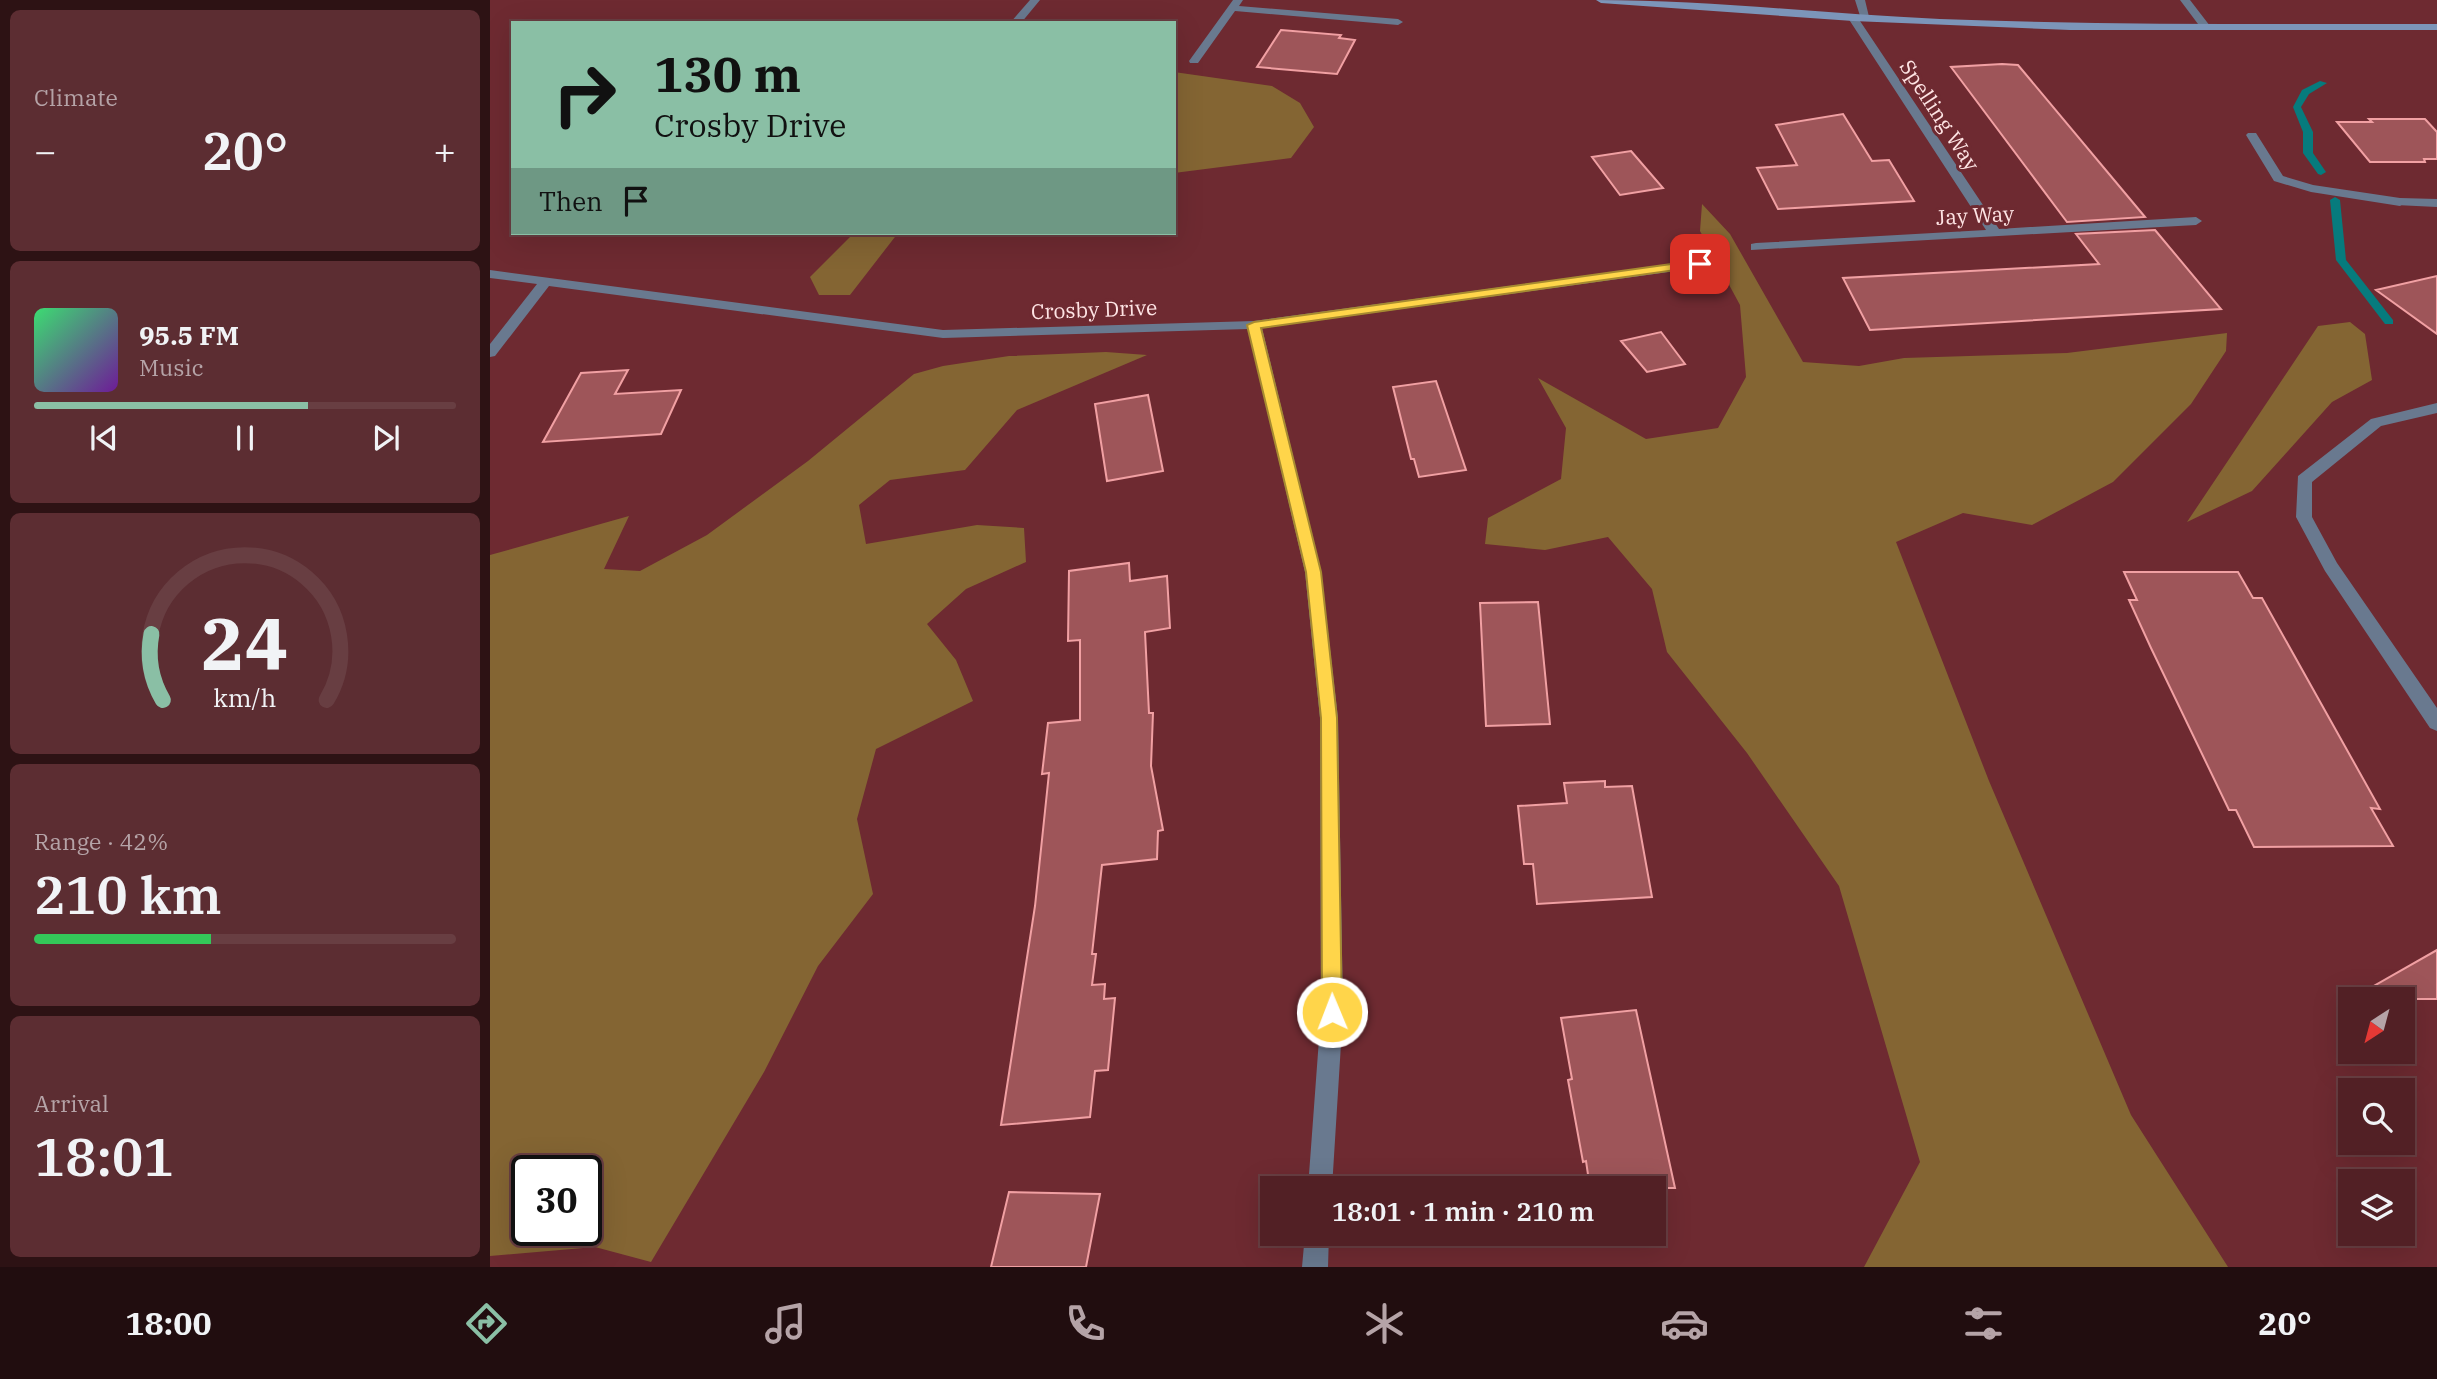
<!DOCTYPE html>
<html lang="en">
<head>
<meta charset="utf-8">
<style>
	:root { --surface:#522025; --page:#5c2d32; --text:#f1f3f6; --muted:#b5a3a7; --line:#683e42; --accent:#8abfa5 }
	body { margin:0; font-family:"IBM Plex Serif",serif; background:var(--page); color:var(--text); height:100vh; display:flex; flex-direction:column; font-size:26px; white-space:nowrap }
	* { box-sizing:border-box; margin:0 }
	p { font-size:23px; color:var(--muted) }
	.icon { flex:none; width:38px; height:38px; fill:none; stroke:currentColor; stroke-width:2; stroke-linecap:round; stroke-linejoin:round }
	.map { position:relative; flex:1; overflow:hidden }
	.details { display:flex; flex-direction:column; gap:10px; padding:10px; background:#2d1214; width:490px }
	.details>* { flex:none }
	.hud { position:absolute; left:21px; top:21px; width:665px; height:214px; border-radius:0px; box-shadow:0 7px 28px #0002,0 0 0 2px var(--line); background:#8abfa5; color:#111; overflow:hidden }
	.needle { width:46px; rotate:216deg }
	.buttons { position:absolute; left:1848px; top:987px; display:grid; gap:14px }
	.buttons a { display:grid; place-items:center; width:77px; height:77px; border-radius:0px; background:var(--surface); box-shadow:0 7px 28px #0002,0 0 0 2px var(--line); font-size:35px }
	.speed { position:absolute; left:21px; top:1155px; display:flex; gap:14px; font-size:35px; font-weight:700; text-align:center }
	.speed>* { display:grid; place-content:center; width:91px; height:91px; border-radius:50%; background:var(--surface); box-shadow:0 7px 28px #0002,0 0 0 2px var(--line); line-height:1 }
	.speed .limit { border:4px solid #111; border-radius:10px; background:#fff; color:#111 }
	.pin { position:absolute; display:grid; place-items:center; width:60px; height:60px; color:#fff; margin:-30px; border-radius:14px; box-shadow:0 4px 10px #0006 }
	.me { position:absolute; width:77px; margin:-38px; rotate:359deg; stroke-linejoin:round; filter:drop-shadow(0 0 5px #0008) }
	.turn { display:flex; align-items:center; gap:24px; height:147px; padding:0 28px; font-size:32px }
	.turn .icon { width:91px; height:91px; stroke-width:2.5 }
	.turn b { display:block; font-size:49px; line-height:60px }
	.then { display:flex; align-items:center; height:66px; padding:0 28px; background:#0003; gap:14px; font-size:26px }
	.big { font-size:52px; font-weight:600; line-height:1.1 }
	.details .tile { flex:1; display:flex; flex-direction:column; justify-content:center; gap:10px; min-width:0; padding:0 24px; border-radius:10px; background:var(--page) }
	.details .dial { align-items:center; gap:0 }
	.dial svg { height:182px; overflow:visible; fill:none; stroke:var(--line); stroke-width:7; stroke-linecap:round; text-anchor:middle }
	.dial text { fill:var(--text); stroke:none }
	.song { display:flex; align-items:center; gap:21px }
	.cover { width:84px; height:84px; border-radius:10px; background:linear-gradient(135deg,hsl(140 70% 55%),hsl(280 70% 35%)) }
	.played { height:7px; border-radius:4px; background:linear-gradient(90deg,var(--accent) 65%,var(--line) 65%) }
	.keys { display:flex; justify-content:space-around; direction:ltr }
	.heat { display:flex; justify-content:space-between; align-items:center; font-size:38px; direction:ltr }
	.charge { height:10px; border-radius:5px; background:linear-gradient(90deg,#34c759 42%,var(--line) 0) }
	.trip { position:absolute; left:770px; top:1176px; width:406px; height:70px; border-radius:0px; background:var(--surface); box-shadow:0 7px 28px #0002,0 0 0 2px var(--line); font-weight:600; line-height:70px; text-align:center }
	.tabs { display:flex; height:112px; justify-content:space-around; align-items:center; background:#210d0f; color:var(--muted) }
	.tabs .icon { width:49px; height:49px }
	.tabs .active { color:var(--accent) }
	.tabs b { font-size:32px; color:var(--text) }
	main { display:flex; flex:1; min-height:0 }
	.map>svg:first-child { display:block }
	.green { fill:#846533; fill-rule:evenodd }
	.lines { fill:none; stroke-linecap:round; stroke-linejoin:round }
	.stream { fill:#067b7d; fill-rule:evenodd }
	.building { fill:#9e5559; stroke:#f1a0a3; stroke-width:2 }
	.lane { fill:#69798f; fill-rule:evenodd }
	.street { fill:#69798f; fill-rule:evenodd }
	.secondary { fill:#7c95b9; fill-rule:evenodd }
	.route { fill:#ffd54a; stroke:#a68a30; stroke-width:2 }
	.labels { text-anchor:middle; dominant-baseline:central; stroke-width:6; stroke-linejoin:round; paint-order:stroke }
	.far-street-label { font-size:21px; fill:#fee4e4; stroke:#6e2a31 }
</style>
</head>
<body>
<main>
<section class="details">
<div class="tile"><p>Climate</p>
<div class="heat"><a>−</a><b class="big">20°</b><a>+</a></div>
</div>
<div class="tile">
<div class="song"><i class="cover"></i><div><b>95.5 FM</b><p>Music</p></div></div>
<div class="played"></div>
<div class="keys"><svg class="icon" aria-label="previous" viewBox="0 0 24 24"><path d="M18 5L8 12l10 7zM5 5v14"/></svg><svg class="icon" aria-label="pause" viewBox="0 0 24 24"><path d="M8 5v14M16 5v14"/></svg><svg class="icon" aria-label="next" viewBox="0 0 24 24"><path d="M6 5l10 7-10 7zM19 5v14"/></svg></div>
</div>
<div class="tile dial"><svg viewBox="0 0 100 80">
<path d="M14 69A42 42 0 1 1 86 69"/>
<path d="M14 69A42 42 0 0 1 9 40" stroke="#8abfa5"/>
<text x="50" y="56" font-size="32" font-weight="700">24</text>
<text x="50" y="72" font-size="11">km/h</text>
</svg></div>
<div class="tile"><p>Range · 42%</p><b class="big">210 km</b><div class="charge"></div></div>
<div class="tile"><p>Arrival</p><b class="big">18:01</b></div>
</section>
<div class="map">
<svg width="1947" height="1267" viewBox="0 0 1947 1267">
	<rect width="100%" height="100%" fill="#6e2a31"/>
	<path class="green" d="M684,72L782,86L810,103L824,127L801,158L684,173Z
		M1212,204L1240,234L1313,362L1369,366L1414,358L1577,353L1737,333L1736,351L1701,404L1623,482L1542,525L1473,513L1406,542L1499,781L1641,1115L1738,1267H1374L1430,1162L1349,886L1257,753L1177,652L1162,589L1118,537L1055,550L995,544L998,518L1071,479L1076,428L1048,378L1156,439L1228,428L1256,377L1250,305L1210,231Z
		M364,233H408L360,295H329L320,277Z
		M1860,322L1875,334L1882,380L1842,402L1762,491L1697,522L1828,326Z
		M616,352L657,355L527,410L475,470L400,480L369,505L376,544L487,525L534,528L536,562L476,589L437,624L466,660L483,701L386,749L367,819L383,894L328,966L274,1072L161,1262L105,1247L0,1256V555L139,516L114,569L150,571L217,535L318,461L424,374L453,366L519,356ZM37,1171H96V1230H37Z"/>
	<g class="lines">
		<path class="stream" d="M1830,81L1837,83L1819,94L1811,107L1823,132V153L1836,172L1831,175L1828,174L1813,153V132L1803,107L1812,90Z
			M1845,197L1850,200L1856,260L1903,320V324H1895L1846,260L1840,200Z"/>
	</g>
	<path class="building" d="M791,30L851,35L849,38L865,40L847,74L767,67Z
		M1512,64L1528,65L1655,217L1577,222L1461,67Z
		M1353,114L1382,161L1399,160L1424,201L1288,209L1267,168L1307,165L1286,125Z
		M1879,119H1935L1947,132V159H1934L1935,162H1880L1847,122H1882Z
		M1141,151L1173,188L1130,195L1102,157Z
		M1665,230L1731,309L1380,330L1353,278L1609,264L1586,234Z
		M1947,276V334L1886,290Z
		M1171,332L1195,364L1157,372L1131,341Z
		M138,370L125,394L191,390L171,434L53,442L91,373Z
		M946,381L976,470L929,477L924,459H921L903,387Z
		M658,395L673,471L617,481L605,404Z
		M639,563L640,581L677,576L680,628L655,632L659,713H663L661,766L673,830L668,831L667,859L612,865L602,954H606L602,985L615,984L614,999L625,998L618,1070L605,1071L600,1117L511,1125L545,906L559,773L552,774L558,723L590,720V640L578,641L579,571Z
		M1634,572H1748L1763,598H1772L1890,809L1881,808L1903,846L1764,847L1746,810H1739L1661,648L1639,600H1647Z
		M1048,602L1060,724L996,726L990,603Z
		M1115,781V787L1142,786L1162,897L1047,904L1043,864H1034L1028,806L1077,803L1074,783Z
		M1947,950V999H1861Z
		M1146,1010L1185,1188H1100L1096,1161L1093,1162L1078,1080L1082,1079L1071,1018Z
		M519,1192L610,1194L596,1267H501Z"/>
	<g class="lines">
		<path class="lane" d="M540,0H550L531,23H520Z
			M743,0H753L749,6L908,19L913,22L908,25L745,11L708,63H700L699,61Z
			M1365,0H1375L1380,21L1371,19Z
			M1758,133H1766L1793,176L1823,185L1910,198L1916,202L1910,206L1821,192L1784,181L1756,135Z"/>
		<path class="street" d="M1690,0H1700L1720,26L1719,28H1711Z
			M1363,15L1368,18L1509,229L1706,217L1712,221L1706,225L1261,250V244L1266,243L1496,230L1358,18Z
			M1910,198L1947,199V207L1906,205L1904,202Z
			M1210,260L1217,264L1215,267L772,328L831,572L848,718L853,1012L842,1188H818L831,1012L830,718L815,572L758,329L453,338L59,286L5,356L0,357V344L47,284L0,278V270L453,330L764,321Z
			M1947,403V413L1891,426L1822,482V517L1847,563L1947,708V731L1940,728L1835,571L1806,517L1808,476L1881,419Z
			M815,1234H839L838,1267H812Z"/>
		<path class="secondary" d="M1106,0C1221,0 1335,14 1450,19C1615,25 1781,24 1947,24V30H1580L1363,21L1111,3Z"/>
	</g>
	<path class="route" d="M1210,260L1214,261V266L771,328L831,572L847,718L852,1012L849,1018L842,1021L835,1018L832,1012L831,718L816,572L757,325L764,322Z"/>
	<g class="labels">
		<g class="far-street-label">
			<text transform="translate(1450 115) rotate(57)">Spelling Way</text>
			<text transform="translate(1485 215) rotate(-3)">Jay Way</text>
			<text transform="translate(604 309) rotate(-2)">Crosby Drive</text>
		</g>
	</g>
</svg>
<div class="buttons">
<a><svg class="needle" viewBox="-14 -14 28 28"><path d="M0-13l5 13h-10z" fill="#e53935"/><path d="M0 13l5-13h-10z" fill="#b5a3a7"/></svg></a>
<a><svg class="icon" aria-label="search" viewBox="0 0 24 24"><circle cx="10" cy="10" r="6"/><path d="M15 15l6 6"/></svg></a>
<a><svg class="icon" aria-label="layers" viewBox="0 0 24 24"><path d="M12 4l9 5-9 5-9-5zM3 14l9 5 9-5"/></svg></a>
</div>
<div class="speed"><div class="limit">30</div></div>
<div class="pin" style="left:1210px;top:264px;background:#d93025"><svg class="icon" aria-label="arrive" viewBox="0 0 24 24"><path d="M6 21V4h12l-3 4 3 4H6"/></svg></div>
<svg class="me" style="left:842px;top:1012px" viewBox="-20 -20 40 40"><circle r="17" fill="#ffd54a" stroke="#fff" stroke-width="3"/><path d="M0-11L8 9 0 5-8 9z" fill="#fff"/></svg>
<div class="trip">18:01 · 1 min · 210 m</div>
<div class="hud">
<div class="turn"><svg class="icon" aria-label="right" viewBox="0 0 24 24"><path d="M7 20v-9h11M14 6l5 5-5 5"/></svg><div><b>130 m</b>Crosby Drive</div></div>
<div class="then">Then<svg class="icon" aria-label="arrive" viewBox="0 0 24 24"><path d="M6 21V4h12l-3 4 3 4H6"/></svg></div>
</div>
</div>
</main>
<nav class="tabs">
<b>18:00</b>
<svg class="icon active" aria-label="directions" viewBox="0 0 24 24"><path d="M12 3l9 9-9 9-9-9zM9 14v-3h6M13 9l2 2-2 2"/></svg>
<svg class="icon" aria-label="music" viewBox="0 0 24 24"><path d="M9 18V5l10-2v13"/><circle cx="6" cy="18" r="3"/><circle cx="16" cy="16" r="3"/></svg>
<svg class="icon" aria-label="phone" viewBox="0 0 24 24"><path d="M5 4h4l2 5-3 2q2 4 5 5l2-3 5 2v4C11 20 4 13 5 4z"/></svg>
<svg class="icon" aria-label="climate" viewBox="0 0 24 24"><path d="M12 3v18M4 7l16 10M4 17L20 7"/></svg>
<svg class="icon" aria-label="car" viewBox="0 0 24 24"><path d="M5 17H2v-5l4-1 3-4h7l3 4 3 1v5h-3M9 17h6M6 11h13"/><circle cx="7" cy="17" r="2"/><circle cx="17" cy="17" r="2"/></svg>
<svg class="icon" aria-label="filters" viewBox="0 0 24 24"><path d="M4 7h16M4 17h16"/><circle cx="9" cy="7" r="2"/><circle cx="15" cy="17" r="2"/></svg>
<b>20°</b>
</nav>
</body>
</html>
